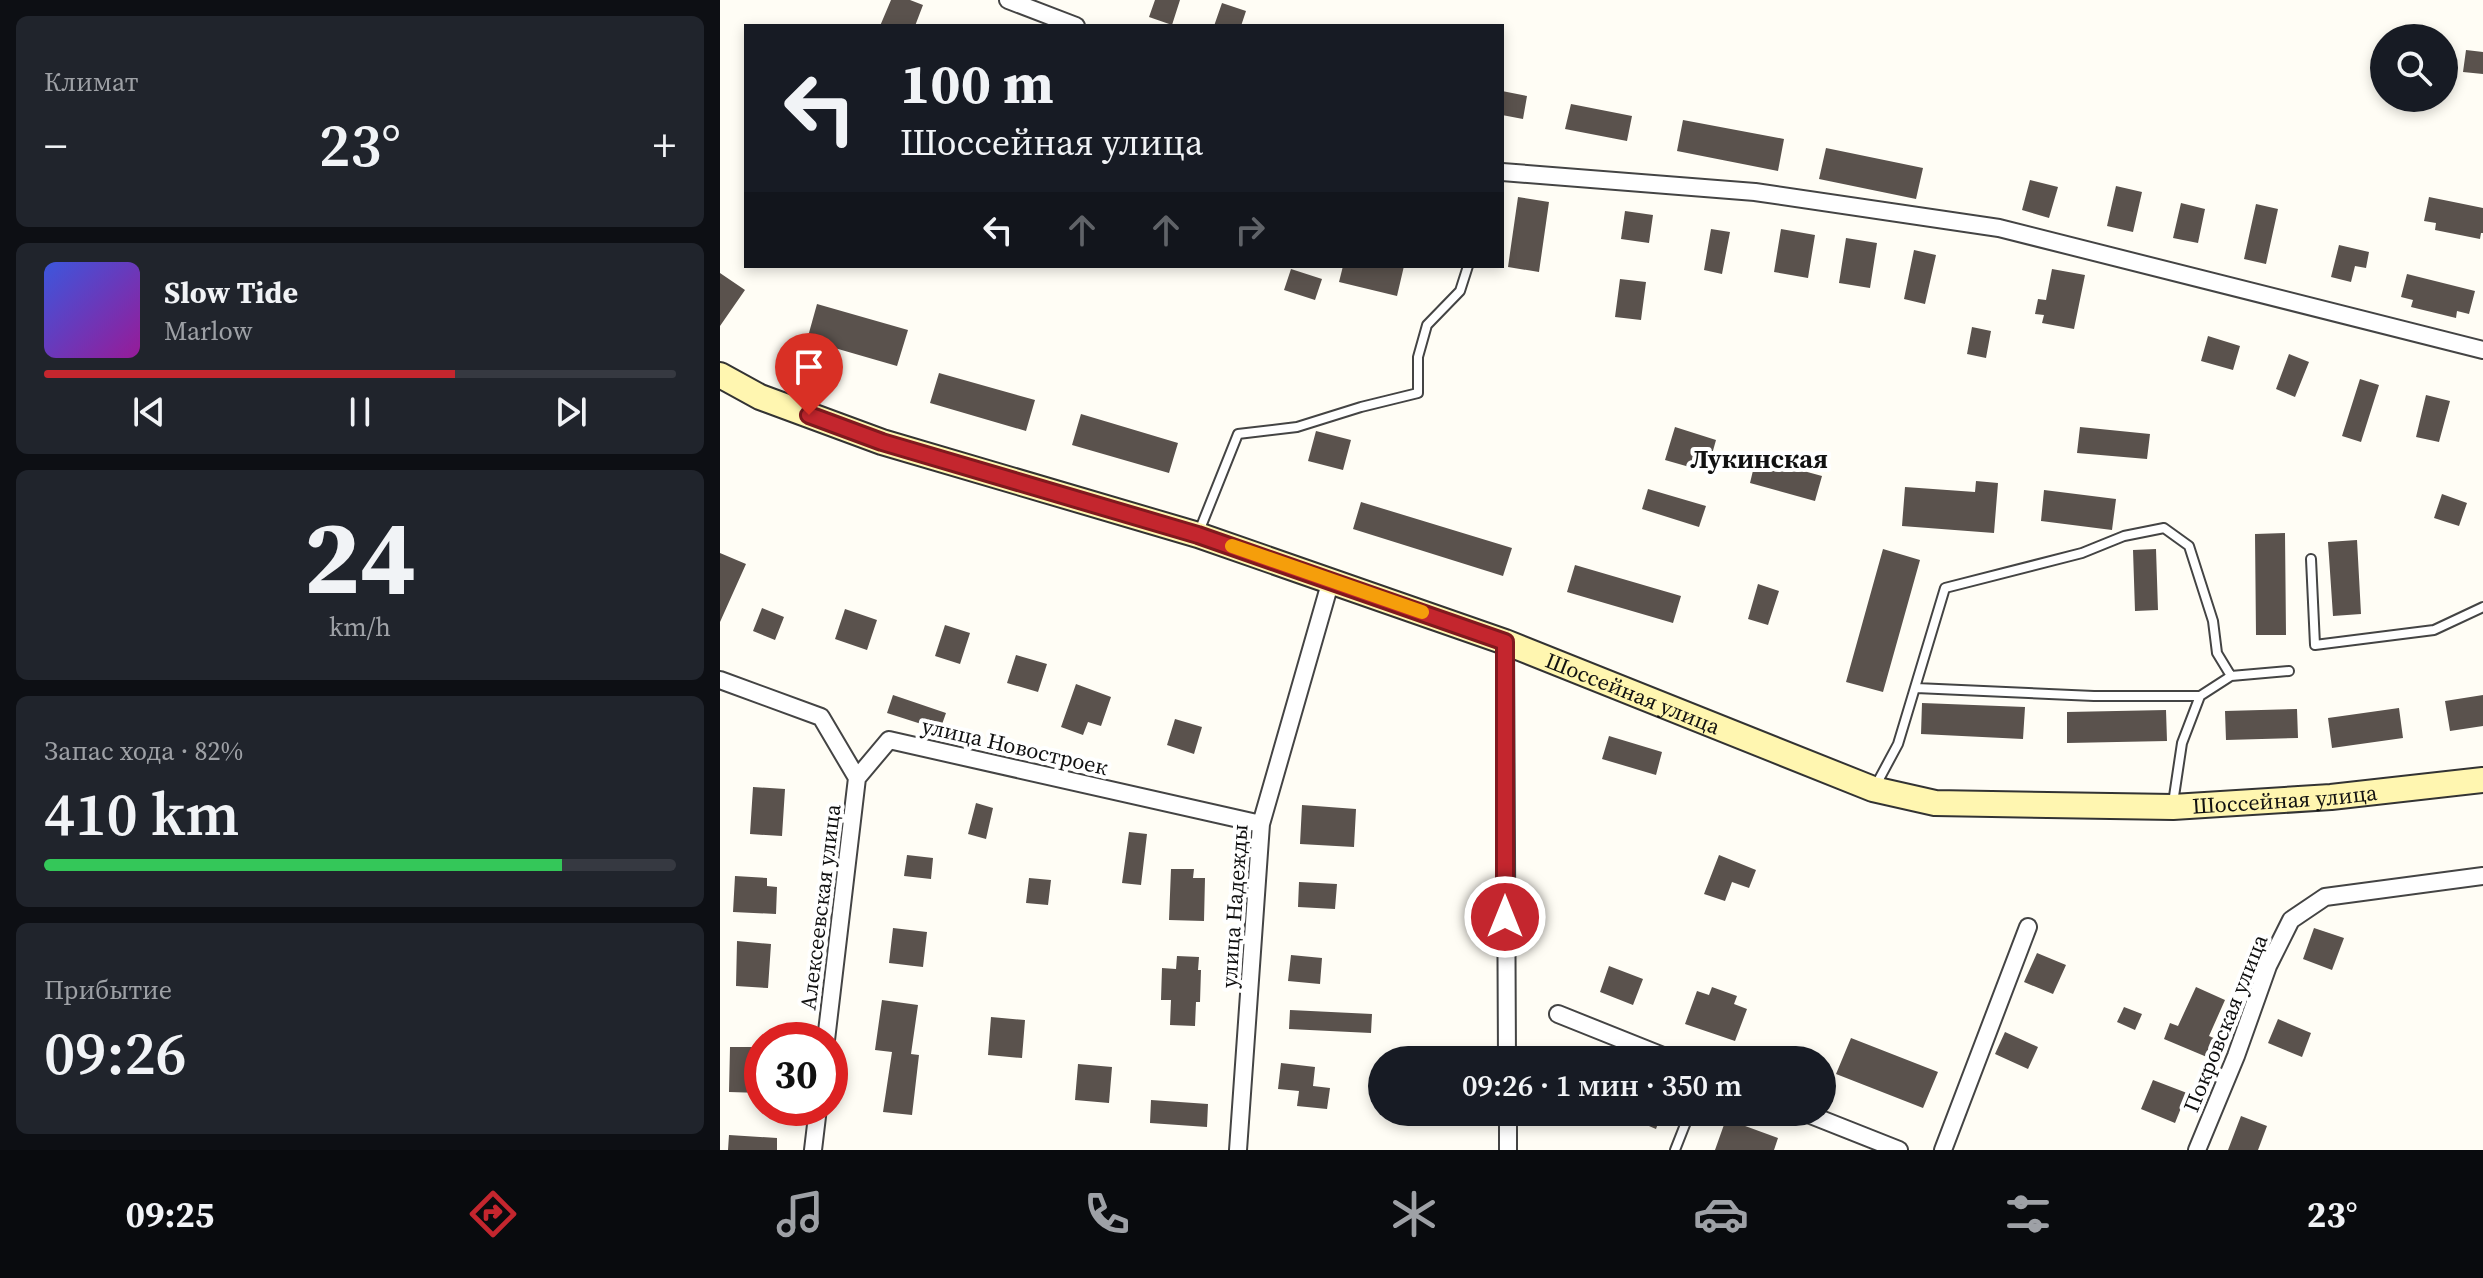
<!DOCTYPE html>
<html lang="ru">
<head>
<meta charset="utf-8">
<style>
	:root { --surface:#171b24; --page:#20242c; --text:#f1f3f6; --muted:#9ea1a6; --line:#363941; --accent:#c4262e }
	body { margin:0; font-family:"Source Serif 4",serif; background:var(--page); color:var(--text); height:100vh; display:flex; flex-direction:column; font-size:30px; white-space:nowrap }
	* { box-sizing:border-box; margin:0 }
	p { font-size:26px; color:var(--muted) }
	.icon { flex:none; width:44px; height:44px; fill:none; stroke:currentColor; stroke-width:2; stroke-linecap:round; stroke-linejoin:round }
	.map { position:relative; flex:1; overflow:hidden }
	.side { display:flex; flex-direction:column; gap:16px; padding:16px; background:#0d0f14; width:720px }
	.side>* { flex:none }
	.top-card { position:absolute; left:24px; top:24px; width:760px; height:244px; border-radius:0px; box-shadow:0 4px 12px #0003; background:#171b24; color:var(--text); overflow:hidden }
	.tools { position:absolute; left:1650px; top:24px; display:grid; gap:16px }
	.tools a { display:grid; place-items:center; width:88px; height:88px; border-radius:50%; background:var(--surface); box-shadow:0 4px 12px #0003; font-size:40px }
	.speed { position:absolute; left:24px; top:1022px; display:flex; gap:16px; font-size:40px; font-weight:700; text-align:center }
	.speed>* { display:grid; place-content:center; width:104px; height:104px; border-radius:50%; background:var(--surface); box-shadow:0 4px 12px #0003; line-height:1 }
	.speed .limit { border:12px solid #d22; background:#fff; color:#111 }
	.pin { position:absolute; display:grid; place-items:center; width:68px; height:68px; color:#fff; margin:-82px -34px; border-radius:50% 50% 50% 0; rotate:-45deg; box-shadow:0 0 8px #0007 }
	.pin .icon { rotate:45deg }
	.me { position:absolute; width:88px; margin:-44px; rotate:0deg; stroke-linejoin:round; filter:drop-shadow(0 0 6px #0008) }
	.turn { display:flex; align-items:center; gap:28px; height:168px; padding:0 24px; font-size:36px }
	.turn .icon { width:104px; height:104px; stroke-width:2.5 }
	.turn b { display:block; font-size:56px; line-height:68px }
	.lanes { display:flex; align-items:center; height:76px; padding:0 24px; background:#0003; justify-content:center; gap:40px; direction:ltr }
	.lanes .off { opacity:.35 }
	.big { font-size:60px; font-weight:600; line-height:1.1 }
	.side .card { flex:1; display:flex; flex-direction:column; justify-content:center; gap:12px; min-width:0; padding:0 28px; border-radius:12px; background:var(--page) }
	.side .dial { align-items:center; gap:0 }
	.dial b { font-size:104px; line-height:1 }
	.song { display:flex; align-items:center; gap:24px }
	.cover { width:96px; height:96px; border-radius:12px; background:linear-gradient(135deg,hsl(230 70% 55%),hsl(300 70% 35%)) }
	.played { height:8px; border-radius:4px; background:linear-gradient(90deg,var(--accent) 65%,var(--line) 65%) }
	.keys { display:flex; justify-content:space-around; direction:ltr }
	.heat { display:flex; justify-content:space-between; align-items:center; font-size:44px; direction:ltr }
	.charge { height:12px; border-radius:6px; background:linear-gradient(90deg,#34c759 82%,var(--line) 0) }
	.trip { position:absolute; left:648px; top:1046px; width:468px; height:80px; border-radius:40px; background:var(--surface); box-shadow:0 4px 12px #0003; font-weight:600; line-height:80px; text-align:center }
	.tabs { display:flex; height:128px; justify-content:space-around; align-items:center; background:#090b0e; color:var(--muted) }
	.tabs .icon { width:56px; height:56px }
	.tabs .on { color:var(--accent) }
	.tabs b { font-size:36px; color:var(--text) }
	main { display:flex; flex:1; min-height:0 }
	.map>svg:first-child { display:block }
	.building { fill:#5a524d }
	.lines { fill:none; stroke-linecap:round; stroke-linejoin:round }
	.service-casing { stroke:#444; stroke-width:12 }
	.minor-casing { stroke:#444; stroke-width:20 }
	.secondary-casing { stroke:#333; stroke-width:28 }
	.service { stroke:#fff; stroke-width:8 }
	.minor { stroke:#fff; stroke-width:16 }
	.secondary { stroke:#fff6b0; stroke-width:24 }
	.route-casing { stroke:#7f191e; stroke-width:20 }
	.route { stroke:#c4262e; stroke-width:14 }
	.slow { stroke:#f59e0b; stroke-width:14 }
	.labels { text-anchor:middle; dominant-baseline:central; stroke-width:8; stroke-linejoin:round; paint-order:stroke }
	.street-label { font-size:22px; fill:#111; stroke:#fff }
	.quarter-label { font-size:26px; font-weight:bold; fill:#111; stroke:#fff }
</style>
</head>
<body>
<main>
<section class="side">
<div class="card"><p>Климат</p>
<div class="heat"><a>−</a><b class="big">23°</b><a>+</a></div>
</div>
<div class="card">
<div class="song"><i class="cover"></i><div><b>Slow Tide</b><p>Marlow</p></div></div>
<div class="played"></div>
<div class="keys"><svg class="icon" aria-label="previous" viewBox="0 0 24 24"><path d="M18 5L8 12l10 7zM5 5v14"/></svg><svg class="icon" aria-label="pause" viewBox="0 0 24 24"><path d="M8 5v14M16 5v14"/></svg><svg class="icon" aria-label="next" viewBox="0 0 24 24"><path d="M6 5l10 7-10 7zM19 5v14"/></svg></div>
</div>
<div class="card dial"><b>24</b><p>km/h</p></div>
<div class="card"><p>Запас хода · 82%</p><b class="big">410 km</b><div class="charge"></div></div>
<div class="card"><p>Прибытие</p><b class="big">09:26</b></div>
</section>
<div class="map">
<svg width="1763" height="1150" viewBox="0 0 1763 1150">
	<rect width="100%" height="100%" fill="#fffdf5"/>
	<path class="building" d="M171,0H190L203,5L195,26H160Z
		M435,0H460L452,25L429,17Z
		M502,3L526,11L521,26H494Z
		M1746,50L1763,52V74L1743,72Z
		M782,91L807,96L803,119L782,115Z
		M851,104L912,116L907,141L845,129Z
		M963,120L1064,139L1058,171L957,151Z
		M1106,148L1203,168L1196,199L1099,179Z
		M1310,180L1338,187L1329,218L1302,210Z
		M1396,186L1422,192L1413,232L1387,226Z
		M798,197L829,202L819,272L788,267Z
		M1709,197L1763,208V233H1761L1760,239L1715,230L1716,223L1704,221Z
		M1461,203L1485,209L1478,243L1453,238Z
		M1536,204L1558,209L1546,264L1524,259Z
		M905,211L933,215L929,243L901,239Z
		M991,229L1010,232L1002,274L984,270Z
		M1061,229L1095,235L1088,278L1054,272Z
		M1126,238L1157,243L1150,288L1119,283Z
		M1619,245L1649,252L1646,268L1635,266L1631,282L1611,277Z
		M1194,250L1216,255L1205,304L1184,299Z
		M623,266H684L677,296L619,282Z
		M571,269L602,279L595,300L564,290Z
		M1332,269L1365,275L1354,329L1322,323L1324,315L1315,314L1318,299L1326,300Z
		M0,273L25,290L0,326Z
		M1687,274L1755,291L1749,314L1737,311L1736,318L1691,307L1693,300L1681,297Z
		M900,279L926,282L921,320L895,317Z
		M97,304L188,330L177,366L87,340Z
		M1252,327L1271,331L1266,358L1247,354Z
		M1488,336L1520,346L1513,370L1481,361Z
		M1569,354L1589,362L1575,397L1556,389Z
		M219,373L315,400L306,431L210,403Z
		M1640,379L1659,385L1641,442L1622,436Z
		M1706,395L1730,401L1719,442L1696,437Z
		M361,414L458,443L449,473L352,445Z
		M955,427L996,440L987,472L945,460Z
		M1360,427L1430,434L1427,459L1357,453Z
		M596,431L631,440L623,470L588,461Z
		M1036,458L1102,476L1095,501L1030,483Z
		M1256,481L1278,483L1274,533L1182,526L1185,487L1255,492Z
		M928,489L986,506L979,527L922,509Z
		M1324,490L1396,499L1392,530L1321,521Z
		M1722,494L1747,503L1739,526L1714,518Z
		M641,502L792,548L783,576L633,529Z
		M1565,533L1566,635H1536L1535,534Z
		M1637,540L1641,614L1613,616L1608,542Z
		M1163,549L1200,560L1163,692L1126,682Z
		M1436,549L1438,610L1415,611L1413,550Z
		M0,553L26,564L0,622Z
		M855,565L961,596L953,623L847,592Z
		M1038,584L1059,591L1048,625L1028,619Z
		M42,608L64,617L55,640L33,631Z
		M125,609L157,620L147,650L115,639Z
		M225,625L250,633L240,664L215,656Z
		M296,655L327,664L318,692L287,683Z
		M356,684L391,697L381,726L368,722L363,735L341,727Z
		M173,695L226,713L220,730L167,713Z
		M1763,695V726L1730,731L1725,701Z
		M1202,703L1305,707L1303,739L1201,734Z
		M1679,708L1683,738L1612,748L1608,718Z
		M1577,709L1578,738L1506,740L1505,711Z
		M1446,710L1447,741L1347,743V712Z
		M455,719L482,727L474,754L447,745Z
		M889,736L942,752L936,775L882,759Z
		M33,787L65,789L62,836L30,834Z
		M256,803L273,808L266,839L248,834Z
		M582,805L636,809L634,847L580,844Z
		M409,832L427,834L421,885L402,883Z
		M187,855L213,858L211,879L184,876Z
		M999,855L1036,870L1029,888L1012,882L1005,901L984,894Z
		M451,869H474L473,878H485L484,921L449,920Z
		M15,876L47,878V886L57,887L56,914L13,912Z
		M309,878L331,880L328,905L306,903Z
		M579,882L617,884L615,909L578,907Z
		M173,928L207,932L203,967L169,963Z
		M1594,928L1624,938L1612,970L1583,959Z
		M17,941L51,944L48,988L16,986Z
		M1317,953L1346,965L1333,994L1304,982Z
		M571,955L602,958L600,984L568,981Z
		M457,956L479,957L478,970H481L480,1002H476L475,1026L450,1025L451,1000H441L442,968L456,969Z
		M889,966L923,979L913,1005L880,992Z
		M992,987L1017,996L1014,1004L1027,1009L1015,1041L965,1024L977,991L989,995Z
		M1476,987L1505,1000L1489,1036L1503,1042L1494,1060L1444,1039L1450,1023L1458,1026Z
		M162,1000L198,1005L191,1054L199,1055L192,1115L163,1112L172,1052L155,1050Z
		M1404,1007L1422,1014L1415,1030L1397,1022Z
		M570,1010L652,1014L651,1033L569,1029Z
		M271,1017L305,1020L302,1058L268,1055Z
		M1558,1019L1591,1033L1582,1057L1548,1043Z
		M1285,1032L1318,1047L1308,1069L1275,1054Z
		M1131,1038L1218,1072L1203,1108L1116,1074Z
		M10,1047H42V1093L9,1092Z
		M561,1063L595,1067L593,1086L610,1088L607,1109L577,1106L579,1091L558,1089Z
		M358,1064L392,1067L389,1103L355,1100Z
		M1433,1080L1467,1093L1455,1123L1421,1109Z
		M431,1100L488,1104L487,1127L430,1123Z
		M896,1112H942L936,1129Z
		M1521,1116L1547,1126L1538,1150H1508Z
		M1006,1119L1058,1138L1054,1150H995Z
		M9,1135L57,1138V1150H8Z"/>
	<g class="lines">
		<defs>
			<path id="service" d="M478,534L518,434L577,427L641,407L698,393V357L707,325L740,291L748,266
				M1591,559L1595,645L1714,630L1763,607
				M1196,688L1374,696H1480L1511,676L1569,671
				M1156,785L1178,744L1225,588L1362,553L1404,536L1444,528L1469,546L1493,621L1497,653L1511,676
				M1453,803L1462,743L1480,696
				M955,1150L970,1112"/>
			<path id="minor" d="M288,0L356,26
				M782,172L1035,192L1279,228L1763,350
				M785,642L787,1060
				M0,680L101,717L137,778L169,740L541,824
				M838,1014L953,1060
				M106,1040L137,778
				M788,1112V1150
				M1083,1112L1179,1150
				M93,1150L98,1108
				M518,1150L541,824L611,580
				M1223,1150L1308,927
				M1477,1150L1516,1056L1548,966L1571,920L1605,897L1763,876"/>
			<g id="secondary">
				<path id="s1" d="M0,375L40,397L162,442L478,535L785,642L1153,789L1215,803L1453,807L1611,797L1763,780"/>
			</g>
		</defs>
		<use href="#service" class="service-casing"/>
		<use href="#minor" class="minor-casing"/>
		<use href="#secondary" class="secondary-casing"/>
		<use href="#service" class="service"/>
		<use href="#minor" class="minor"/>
		<use href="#secondary" class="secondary"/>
	</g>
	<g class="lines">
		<defs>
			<path id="route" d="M89,415L162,442L478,535L785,642V917"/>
		</defs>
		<use href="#route" class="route-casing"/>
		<use href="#route" class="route"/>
		<path class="slow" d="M512,546L702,612"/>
	</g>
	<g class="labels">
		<g class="street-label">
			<text stroke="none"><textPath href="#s1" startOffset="968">Шоссейная улица</textPath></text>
			<text transform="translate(295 746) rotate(13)">улица Новостроек</text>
			<text stroke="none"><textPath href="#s1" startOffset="1640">Шоссейная улица</textPath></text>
			<text transform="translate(514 906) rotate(-86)">улица Надежды</text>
			<text transform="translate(100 907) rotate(-83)">Алексеевская улица</text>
			<text transform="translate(1505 1023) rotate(-68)">Покровская улица</text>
		</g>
		<g class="quarter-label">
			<text x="1039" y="459">Лукинская</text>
		</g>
	</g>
</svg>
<div class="tools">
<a><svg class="icon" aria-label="search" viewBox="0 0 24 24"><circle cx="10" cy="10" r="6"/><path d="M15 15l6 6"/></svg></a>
</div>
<div class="speed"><div class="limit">30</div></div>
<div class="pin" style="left:89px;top:415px;background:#d93025"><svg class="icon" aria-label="arrive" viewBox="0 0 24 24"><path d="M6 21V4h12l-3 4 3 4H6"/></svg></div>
<svg class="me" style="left:785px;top:917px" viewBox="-20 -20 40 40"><circle r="17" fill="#c4262e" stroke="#fff" stroke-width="3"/><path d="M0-11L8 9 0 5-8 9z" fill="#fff"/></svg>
<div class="trip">09:26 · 1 мин · 350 m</div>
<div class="top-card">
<div class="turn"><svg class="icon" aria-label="left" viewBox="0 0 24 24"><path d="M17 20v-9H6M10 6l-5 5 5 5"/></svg><div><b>100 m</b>Шоссейная улица</div></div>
<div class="lanes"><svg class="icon" aria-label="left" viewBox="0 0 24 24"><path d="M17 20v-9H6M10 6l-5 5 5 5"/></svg><svg class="icon off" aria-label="ahead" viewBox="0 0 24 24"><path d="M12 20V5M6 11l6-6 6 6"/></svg><svg class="icon off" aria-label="ahead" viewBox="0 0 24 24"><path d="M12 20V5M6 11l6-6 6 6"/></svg><svg class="icon off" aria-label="right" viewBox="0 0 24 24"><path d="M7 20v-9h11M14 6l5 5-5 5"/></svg></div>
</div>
</div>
</main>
<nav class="tabs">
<b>09:25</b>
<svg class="icon on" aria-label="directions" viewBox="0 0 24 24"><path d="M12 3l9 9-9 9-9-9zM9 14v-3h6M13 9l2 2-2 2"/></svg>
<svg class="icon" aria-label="music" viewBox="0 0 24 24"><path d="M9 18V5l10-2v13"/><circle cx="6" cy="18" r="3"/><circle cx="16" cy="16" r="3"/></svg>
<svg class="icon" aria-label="phone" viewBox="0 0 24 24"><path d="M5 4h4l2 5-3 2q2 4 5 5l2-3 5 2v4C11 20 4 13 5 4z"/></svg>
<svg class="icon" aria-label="climate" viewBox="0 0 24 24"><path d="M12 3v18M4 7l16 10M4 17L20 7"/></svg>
<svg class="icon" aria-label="car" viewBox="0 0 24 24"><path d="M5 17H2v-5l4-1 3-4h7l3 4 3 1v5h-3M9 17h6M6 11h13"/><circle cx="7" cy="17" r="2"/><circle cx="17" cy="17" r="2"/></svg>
<svg class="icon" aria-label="filters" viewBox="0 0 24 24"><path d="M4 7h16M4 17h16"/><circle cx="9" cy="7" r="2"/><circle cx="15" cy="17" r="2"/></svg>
<b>23°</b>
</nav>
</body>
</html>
